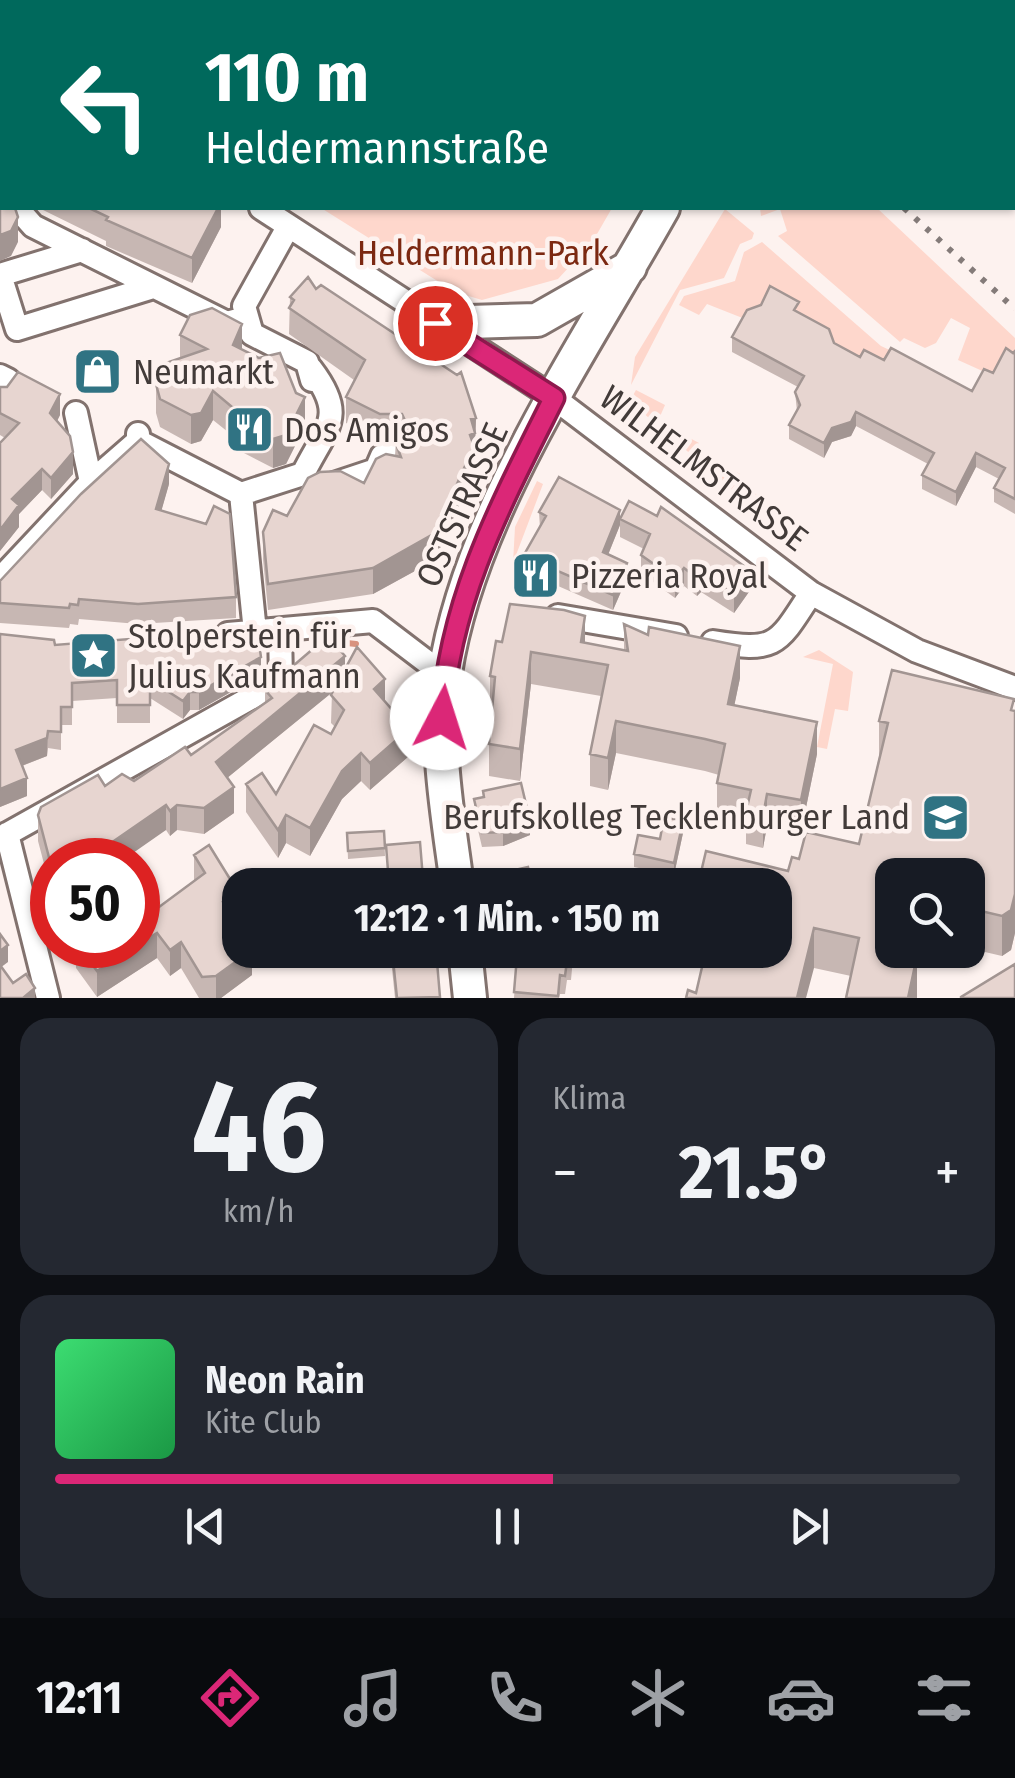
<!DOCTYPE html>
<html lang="de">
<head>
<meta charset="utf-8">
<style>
	:root { --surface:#171b24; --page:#242831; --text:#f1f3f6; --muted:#9ea1a6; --line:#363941; --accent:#db2777 }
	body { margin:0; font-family:"Fira Sans Condensed",sans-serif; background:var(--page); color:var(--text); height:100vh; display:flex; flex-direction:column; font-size:38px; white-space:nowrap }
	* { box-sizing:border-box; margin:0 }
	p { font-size:32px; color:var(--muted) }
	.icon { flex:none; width:55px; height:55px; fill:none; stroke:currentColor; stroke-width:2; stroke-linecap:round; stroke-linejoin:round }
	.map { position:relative; height:998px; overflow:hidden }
	.panel { display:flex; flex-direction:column; gap:20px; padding:20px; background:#0d0f14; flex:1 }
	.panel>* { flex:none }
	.guide { position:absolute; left:0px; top:0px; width:1015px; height:210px; box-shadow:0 2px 8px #0004; background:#00695c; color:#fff; overflow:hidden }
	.fabs { position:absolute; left:875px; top:858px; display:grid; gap:20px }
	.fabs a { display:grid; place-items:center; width:110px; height:110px; border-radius:20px; background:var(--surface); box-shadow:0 2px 8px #0004; font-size:50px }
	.speed { position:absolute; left:30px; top:838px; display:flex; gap:20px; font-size:50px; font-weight:700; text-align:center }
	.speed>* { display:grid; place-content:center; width:130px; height:130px; border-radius:50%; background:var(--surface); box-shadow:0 2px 8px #0004; line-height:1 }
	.speed .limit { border:15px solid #d22; background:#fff; color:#111 }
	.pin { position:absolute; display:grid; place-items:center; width:85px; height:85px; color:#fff; margin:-42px; border:5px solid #fff; border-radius:50%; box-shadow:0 2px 10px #0007 }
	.me { position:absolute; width:110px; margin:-55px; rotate:5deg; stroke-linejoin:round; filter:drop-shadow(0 0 8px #0008) }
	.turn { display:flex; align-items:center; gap:35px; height:210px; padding:0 40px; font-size:45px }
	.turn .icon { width:130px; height:130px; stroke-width:2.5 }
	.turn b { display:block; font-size:70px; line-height:85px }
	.big { font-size:75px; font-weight:700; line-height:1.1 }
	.panel .card { flex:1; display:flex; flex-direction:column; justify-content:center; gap:15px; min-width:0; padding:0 35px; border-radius:30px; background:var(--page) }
	.panel .dial { align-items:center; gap:0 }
	.dial b { font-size:130px; line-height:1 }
	.song { display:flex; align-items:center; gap:30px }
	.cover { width:120px; height:120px; border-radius:15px; background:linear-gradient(135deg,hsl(140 70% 55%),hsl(140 70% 35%)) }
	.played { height:10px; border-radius:5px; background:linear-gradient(90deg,var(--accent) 55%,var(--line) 55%) }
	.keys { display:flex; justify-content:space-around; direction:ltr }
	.heat { display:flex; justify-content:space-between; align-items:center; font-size:55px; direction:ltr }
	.panel .tiles { flex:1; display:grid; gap:20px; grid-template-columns:1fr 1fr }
	.card:last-child { grid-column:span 2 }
	.trip { position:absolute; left:222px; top:868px; width:570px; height:100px; border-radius:30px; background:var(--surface); box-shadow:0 2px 8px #0004; font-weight:700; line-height:100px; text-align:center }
	.dock { display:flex; height:160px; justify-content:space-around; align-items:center; background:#090b0e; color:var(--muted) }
	.dock .icon { width:70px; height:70px }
	.dock .current { color:var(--accent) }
	.dock b { font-size:45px; color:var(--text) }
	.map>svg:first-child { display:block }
	.green { fill:#fed7cc }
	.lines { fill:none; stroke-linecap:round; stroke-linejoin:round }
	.stream { stroke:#d8927e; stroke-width:6 }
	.street-casing { stroke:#82726e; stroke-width:28 }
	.secondary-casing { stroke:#82726e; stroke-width:38 }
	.street { stroke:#fff; stroke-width:22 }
	.secondary { stroke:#fff; stroke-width:32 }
	.rail { stroke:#847b79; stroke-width:6; stroke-dasharray:5 10; stroke-linecap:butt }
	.wall { fill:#c7b7b3 }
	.shaded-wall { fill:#a29592 }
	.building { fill:#e7d5d0; stroke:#a29592; stroke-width:2.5 }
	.route-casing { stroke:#8e194d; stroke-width:25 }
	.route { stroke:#db2777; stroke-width:18 }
	.labels { text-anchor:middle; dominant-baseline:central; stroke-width:9; stroke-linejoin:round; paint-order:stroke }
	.park-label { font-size:35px; fill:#7b2811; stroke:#fdf2ef }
	.poi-label { font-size:35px; fill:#423b39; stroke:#fdf2ef; text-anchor:start }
	.street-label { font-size:35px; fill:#423b39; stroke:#fdf2ef }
</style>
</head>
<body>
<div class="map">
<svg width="1015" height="998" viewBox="0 0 1015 998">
	<rect width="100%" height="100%" fill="#fdf2ef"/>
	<path class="green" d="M321,208H612L593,241L558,279L482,300L455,292Z
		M760,208H877L1015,338V353L998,378L958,360L970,328L951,318L936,343L925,348L904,338L900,342L778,236L787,231L780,209L761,216Z
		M725,209L754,233L752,239L740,244L724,278L680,290L631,385L635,357Z
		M762,242L881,346L896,353L884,374L707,304L699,315L679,305L684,296L735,281L744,252Z
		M636,390L665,405L658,421L699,443L696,451L740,474L735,483L768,500L766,505L754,509L634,405L631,399Z
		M537,481L543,484L513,563L515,527Z
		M819,650L853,672L848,711L835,709L827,749L817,747L833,664L803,657Z"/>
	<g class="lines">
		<path class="stream" d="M338,642L356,644"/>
		<defs>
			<path id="street" d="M25,0L27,2
				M281,0L297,2
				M17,208L33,226L227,323L246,318
				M261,208L554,398L811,593L917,651L1015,688
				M288,227L244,306L252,334L307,362L312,380
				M82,250L0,275L17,329L153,287
				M0,376L8,380L0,396
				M76,413L91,482
				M138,441L241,494
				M328,486L376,470L382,456L393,452
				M241,494L303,474C327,426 347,416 311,369
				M241,494L255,632
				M0,579L91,482L138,441V434
				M558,616L676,636
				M228,634L373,621L444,675
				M713,642C776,652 777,646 811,593
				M7,834L48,998
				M0,838L281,681L280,630"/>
			<path id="secondary" d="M905,0L907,2
				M768,2L769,0
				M1012,94L1015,97
				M435,323L537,320L630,267
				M457,885C448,816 434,742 445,673C469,514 585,347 663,208
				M465,950L470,998"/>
		</defs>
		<use href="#street" class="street-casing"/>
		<use href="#secondary" class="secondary-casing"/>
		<use href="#street" class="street"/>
		<use href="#secondary" class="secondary"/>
		<path class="rail" d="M676,0L679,2
			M695,0L698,2
			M904,208L1015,309"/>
	</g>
	<path class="wall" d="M0,0L2,2V46L0,50L2,51V184H0Z
		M544,0H581L580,2H544Z
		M1015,5V25L1012,23V8Z
		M39,208H221V227L192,283L106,246V241Z
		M316,289L476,418L474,472L435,560L373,594L268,610L263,559V532L287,516L364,483L395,456L396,440L380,441L346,423V397L354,380L289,334L290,297Z
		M799,313L834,343L860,357L884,360L972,391L1015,351V514L994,502V488L999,479L976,467L956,506L922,489V475L928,464L856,426L851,436L832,442L824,458L789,439V425L797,411L795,392L798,387L732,352V337Z
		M180,335L242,350L305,426L286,464L273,468L242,452L238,440L213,420L201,441L191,444L160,427L156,413V384L180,358Z
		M0,387L60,415L57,421L73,474L51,499L42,490L19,514V527L0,551V443L5,438L0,435Z
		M169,484L161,511L236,597V618L138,624L79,619L78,625L70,624L69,628L0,623V581Z
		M539,512L620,525L608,555L627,578L613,610L558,586L554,593L521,575V560L540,528Z
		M620,519L751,589L734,613L701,592L697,596L684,586L675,598L641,573V555L644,549L620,537Z
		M624,624L740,678L734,706L817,754L801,832L767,826L763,848L746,844V821L717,815V783L719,775L705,771L616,753L608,790L590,786V754L601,696L531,684L520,781L489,776V744L493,708H490V676L502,642H585L624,650Z
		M0,634L55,645L261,675L199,710H190L183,719L150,698V723H117V698L72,701V725H61V750L48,748L47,756L22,766L27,796L0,807Z
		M345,668L385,701L409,756L370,790L361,781L342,799L310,856L286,843L278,858L246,812V784L276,794L331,734L335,727L331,723L332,692L227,778L234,813L204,834L177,830L170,836L166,830L52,860V894L38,841V815L105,786L134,781L191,755L265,703V690Z
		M1015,711V933L1011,950L1002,956L968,948V875H892L917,966V998H846L851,976L814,968L696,993L788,871L859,844L879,757V721Z
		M483,791L530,835L503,846L482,847L474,813V799L483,797Z
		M384,831L385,856L348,859L347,833Z
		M683,833L674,875L634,867V854L660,839Z
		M194,855L238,918L234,920L252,975L221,998H199L181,968L170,976L157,958L97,997L76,968V945H138L155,910L194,881Z
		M375,950H436L440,998H395L391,959L376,960Z
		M522,950H615L614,961L573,958L571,980H567L565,994H560L559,998H514L517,956H521Z"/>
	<path class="shaded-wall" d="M2,21V46L0,51V26Z
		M218,208H221V227L192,283V258Z
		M18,217V242L11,256L0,261V235Z
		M242,324V352L233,345Z
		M213,391V420L201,441L191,444V415Z
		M60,394V415L50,435V413Z
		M305,397V426L286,464L273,468V439Z
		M856,412V426L851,436L832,442L824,458V443L832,428Z
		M476,418L474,472L435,560L373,594V568L471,419Z
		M73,452V474L51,499V478Z
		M976,453V467L956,506V492Z
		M169,464V484L156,530V509Z
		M42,469V490L19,514V527L0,551V530L12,499Z
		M620,510V525L603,567V552Z
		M627,563V578L613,610V595Z
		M684,568V586L675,598V579Z
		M558,571V586L554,593V578Z
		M751,571V589L734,613V594Z
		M701,574V592L697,596V578Z
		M585,616V648L581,642Z
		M740,646V678L728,736V704Z
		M531,652V684L520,781V749Z
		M345,656V682L216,787V762Z
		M261,657V675L199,710V692Z
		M385,679V707L374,689Z
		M190,692V710L183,719V701Z
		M616,721V753L608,790V758Z
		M817,722V754L801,832V800Z
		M409,729V756L370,790V763Z
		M48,731L47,756L16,768V750Z
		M361,753V781L342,799L310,856V828L342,771Z
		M27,778V796L0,807V789Z
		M234,787V813L204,834V808Z
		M767,794V826L763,848V816Z
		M166,805V830L123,860H108V845Z
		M177,805V830L170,836V811Z
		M286,815V843L278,858V830Z
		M530,821V835L503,846V832Z
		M683,821V833L674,875V863Z
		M238,892V918L223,927V902Z
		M1015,894V933L1011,950L1002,956V916Z
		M814,928V968L806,998H797Z
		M157,933V958L97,997V971Z
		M181,942V968L170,976V950Z
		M8,945V962L0,968V951Z
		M252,950V975L221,998H216V976Z
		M913,950H921L917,966V998H908Z
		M35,988V998H23Z"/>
	<path class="building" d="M0,0L5,2H2V21L0,26Z
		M107,0H152L159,2H107Z
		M195,0H241L240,2H194Z
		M0,50L2,51V158L0,159Z
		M0,188L2,190V208H15L18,217L11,231L0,235Z
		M89,208H218L192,258L106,220L108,217Z
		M308,277L316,289L321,285L457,375L461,372L476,418L471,419L475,433L470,435L474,446L435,533L373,568L268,584L263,532L273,510L287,516L308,478L320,472L340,471L364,483L376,459L386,454L401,457L395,441L408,427L402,414H380L346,397L365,360L289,308L294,300L290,297Z
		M770,286L799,302L794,310L829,329L834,343L860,357L864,350L884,360L891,348L972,391L984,369L993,373L1006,348L1013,353L1015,351V499L994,488L1005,468L976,453L956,492L922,475L934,453L856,412L851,422L832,428L824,443L789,425L800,405L795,392L804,376L732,337L747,310L761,305Z
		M212,308L242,324L233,345L259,358L280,353L296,393L305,397L286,435L273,439L242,424L238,412L213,391L201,413L191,415L160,399L156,384L166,363L207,349L180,335L190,315Z
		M18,372L60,394L50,413L70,436L73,452L51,478L42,469L12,499L19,505L0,530V443L19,423L0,413V387H7Z
		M141,439L169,464L156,509L206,524L214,506L230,514L236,597L138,604L79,599L78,605L70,604L69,608L0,603V581L81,494Z
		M559,477L620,510L603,552L627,563L613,595L558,571L554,578L521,560L546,516L539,512Z
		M629,501L657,516L661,507L751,571L734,594L701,574L697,578L684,568L675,579L641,555L650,534L620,519Z
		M510,604L564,610L585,616L581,642L628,651L624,624L648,635L649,627L740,646L728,704L817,722L801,800L767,794L763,816L746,812L751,790L717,783L725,744L705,739L616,721L608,758L590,754L608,665L531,652L520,749L489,744L495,677L490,676L496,641L502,642Z
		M257,629L261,657L199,692H190L183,701L150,680V705H117V680L72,683V707H61V732L48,731L47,738L16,750L27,778L0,789V634L54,640L55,645Z
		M328,636L345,656L216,762L234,787L204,808L177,805L170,811L166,805L108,845L119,860H52V869L38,815L41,807L98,775L105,786L122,774L134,781L185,747L191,755L272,698L265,690Z
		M357,647L385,679L374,689L409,729L370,763L361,753L342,771L310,828L286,815L278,830L246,784L262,773L276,794L314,725L331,734L344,710L331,695Z
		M892,670L1014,699L1011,710L1015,711V894L1011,910L1002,916L968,908V875H892V950H913L912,954L917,956L908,998H846L859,938L814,928L797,998H686L688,990L696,993L706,950H775V885H698L706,851L788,871L792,857L799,859L806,832L859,844L888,723L879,721Z
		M521,783L530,821L503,832L482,833L474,799L484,797L483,791Z
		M664,817L683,821L674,863L634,854L638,835L660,839Z
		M384,831L385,848L348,851L347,833Z
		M420,842L423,879L429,877V885H376L389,884L386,845Z
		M209,845L238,892L223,902L240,930V950H252L216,976L202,977L181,942L170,950L157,933L97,971L78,945H138V886L155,910L205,873L194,855Z
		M528,867L533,885H494L492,875Z
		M0,934L8,945L0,951Z
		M392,950H436L440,997L397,998Z
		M522,950H572L571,961H567L565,976L560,975L558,996L514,992L517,956H521Z
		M1015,964V998H961V997Z
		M0,965L13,983L26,974L35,988L23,998H0Z"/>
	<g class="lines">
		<defs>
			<path id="route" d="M435,323L554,398C502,502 449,600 442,718"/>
		</defs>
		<use href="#route" class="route-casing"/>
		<use href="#route" class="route"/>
	</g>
	<defs>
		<symbol id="shop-square" viewBox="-11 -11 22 22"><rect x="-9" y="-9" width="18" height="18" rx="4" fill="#307383" stroke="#fdf2ef"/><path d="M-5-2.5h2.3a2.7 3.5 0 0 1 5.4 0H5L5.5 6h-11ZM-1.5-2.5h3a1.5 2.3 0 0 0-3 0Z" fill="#fff"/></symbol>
		<symbol id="restaurant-square" viewBox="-11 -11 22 22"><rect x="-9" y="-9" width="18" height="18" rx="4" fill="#307383" stroke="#fdf2ef"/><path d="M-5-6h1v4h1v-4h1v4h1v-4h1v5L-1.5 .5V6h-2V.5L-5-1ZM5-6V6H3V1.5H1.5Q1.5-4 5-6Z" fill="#fff"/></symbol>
		<symbol id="sight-square" viewBox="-11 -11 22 22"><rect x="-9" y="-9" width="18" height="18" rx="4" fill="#307383" stroke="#fdf2ef"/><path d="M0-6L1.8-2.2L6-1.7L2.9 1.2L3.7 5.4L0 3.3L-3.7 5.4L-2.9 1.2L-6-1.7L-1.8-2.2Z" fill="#fff"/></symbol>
		<symbol id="school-square" viewBox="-11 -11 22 22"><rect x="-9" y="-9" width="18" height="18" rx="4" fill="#307383" stroke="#fdf2ef"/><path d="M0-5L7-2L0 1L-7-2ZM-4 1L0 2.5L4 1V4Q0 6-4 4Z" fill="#fff"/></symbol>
	</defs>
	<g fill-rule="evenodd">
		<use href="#shop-square" x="70" y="344" width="55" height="55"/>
		<use href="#restaurant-square" x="222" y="402" width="55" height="55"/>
		<use href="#restaurant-square" x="508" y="548" width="55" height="55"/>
		<use href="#sight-square" x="66" y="628" width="55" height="55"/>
		<use href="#school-square" x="918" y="790" width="55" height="55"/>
	</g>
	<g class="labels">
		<g class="park-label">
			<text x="483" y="253">Heldermann-Park</text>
		</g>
		<g class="poi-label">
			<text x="133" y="372">Neumarkt</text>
			<text x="284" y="430">Dos Amigos</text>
			<text x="571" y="576">Pizzeria Royal</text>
			<text x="128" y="636">Stolperstein für<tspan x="128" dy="40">Julius Kaufmann</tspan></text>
			<text x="910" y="817" text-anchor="end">Berufskolleg Tecklenburger Land</text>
		</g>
		<g class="street-label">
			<text transform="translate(704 468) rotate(37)">WILHELMSTRASSE</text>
			<text transform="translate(462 505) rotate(-66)">OSTSTRASSE</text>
		</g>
	</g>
</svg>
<div class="fabs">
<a><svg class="icon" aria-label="search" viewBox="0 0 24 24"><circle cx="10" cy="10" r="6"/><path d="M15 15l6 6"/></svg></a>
</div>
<div class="speed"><div class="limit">50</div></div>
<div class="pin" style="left:435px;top:323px;background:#d93025"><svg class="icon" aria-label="arrive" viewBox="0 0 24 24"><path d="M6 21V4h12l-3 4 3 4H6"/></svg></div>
<svg class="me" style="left:442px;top:718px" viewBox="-20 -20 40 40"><circle r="19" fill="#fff"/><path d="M0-13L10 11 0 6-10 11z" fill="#db2777"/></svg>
<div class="trip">12:12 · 1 Min. · 150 m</div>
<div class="guide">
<div class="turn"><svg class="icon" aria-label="left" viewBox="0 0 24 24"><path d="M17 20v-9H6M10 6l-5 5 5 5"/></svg><div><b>110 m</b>Heldermannstraße</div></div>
</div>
</div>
<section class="panel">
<div class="tiles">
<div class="card dial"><b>46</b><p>km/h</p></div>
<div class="card"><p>Klima</p>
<div class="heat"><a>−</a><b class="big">21.5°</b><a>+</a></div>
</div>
<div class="card">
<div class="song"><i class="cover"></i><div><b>Neon Rain</b><p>Kite Club</p></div></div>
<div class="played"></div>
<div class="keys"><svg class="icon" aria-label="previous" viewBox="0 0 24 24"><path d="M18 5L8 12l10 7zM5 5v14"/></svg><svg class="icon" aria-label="pause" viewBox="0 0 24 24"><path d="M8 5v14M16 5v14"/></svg><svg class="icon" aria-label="next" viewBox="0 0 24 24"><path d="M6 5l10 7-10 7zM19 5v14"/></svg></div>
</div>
</div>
</section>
<nav class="dock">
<b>12:11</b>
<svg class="icon current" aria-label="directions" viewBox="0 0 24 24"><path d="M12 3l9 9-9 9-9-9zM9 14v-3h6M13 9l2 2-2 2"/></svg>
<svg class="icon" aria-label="music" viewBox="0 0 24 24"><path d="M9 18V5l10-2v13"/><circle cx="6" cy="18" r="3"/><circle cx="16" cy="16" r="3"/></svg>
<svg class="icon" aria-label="phone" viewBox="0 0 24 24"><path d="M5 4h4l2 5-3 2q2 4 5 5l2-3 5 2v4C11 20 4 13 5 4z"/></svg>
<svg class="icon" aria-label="climate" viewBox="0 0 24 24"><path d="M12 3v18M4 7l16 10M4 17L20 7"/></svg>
<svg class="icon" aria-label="car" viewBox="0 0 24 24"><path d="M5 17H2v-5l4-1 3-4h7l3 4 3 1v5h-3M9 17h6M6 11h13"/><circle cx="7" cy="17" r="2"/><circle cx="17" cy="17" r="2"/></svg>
<svg class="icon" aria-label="filters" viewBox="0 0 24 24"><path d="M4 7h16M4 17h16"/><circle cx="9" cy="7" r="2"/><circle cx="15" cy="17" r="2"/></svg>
</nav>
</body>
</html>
